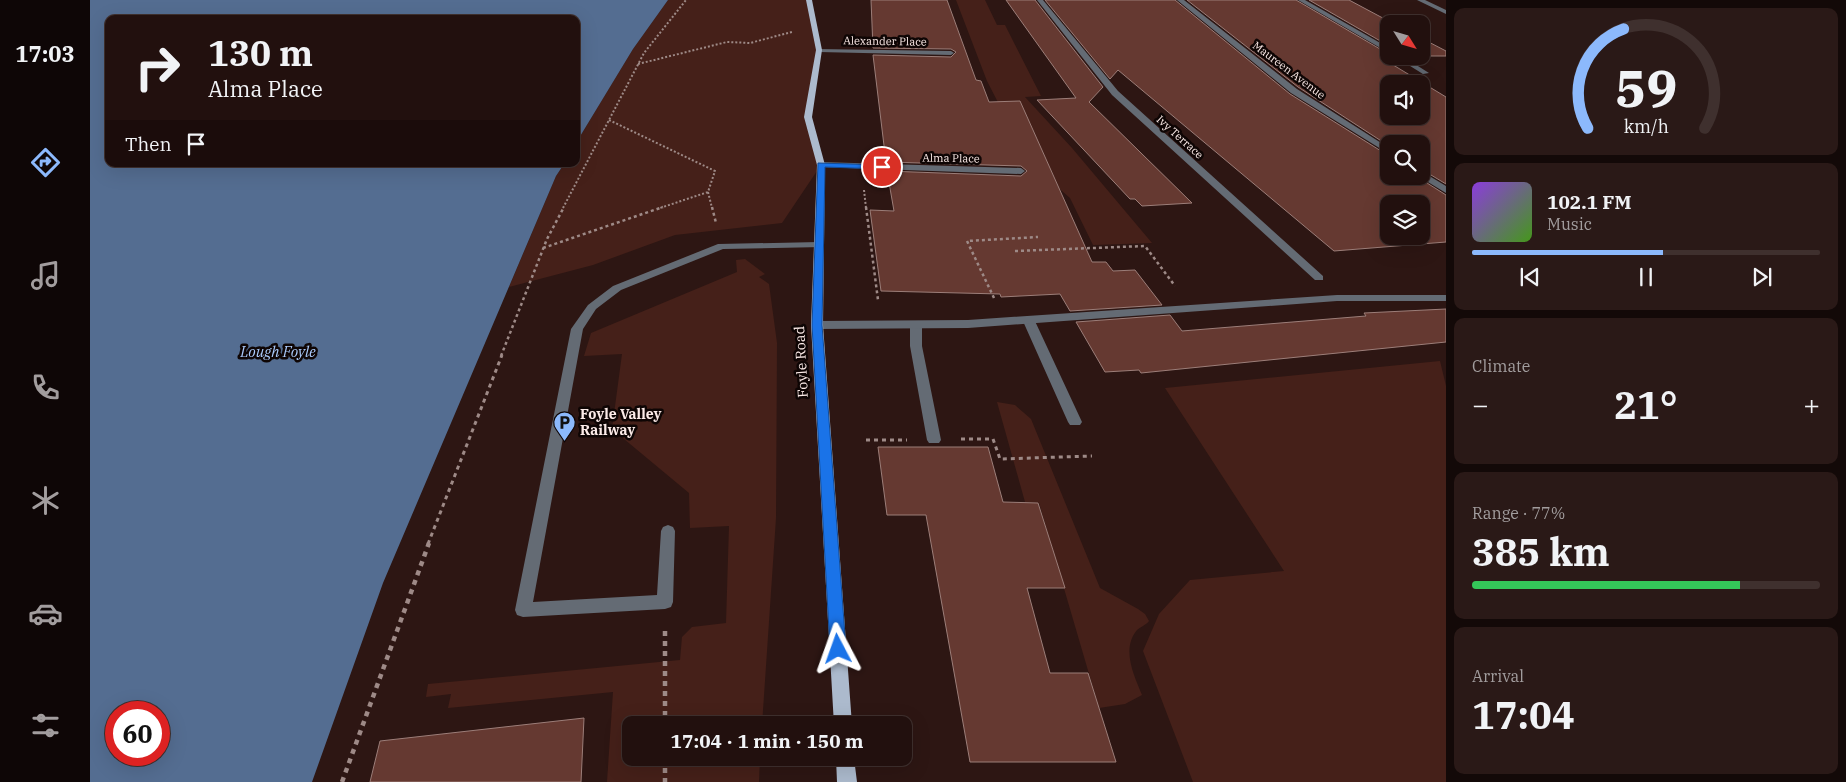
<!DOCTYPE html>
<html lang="en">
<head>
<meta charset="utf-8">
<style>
	:root { --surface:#22100e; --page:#2a1917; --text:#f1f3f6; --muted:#a29d9e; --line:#3f302e; --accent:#8cb9fc }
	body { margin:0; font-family:"IBM Plex Serif",serif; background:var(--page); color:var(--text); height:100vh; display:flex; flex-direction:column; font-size:19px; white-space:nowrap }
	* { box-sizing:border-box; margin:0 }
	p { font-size:16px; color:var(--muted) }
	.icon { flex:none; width:28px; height:28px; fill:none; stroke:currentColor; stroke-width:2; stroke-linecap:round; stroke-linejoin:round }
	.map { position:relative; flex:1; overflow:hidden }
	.panel { display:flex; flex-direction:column; gap:8px; padding:8px; background:#130908; width:400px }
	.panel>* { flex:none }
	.banner { position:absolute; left:15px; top:15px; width:475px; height:152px; border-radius:10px; box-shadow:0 5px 20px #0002,0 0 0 1px var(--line); background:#22100e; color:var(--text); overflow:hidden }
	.needle { width:32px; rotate:127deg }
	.buttons { position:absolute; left:1290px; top:15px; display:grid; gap:10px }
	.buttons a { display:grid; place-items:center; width:50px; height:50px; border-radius:10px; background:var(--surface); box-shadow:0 5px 20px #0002,0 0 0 1px var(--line); font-size:25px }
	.speed { position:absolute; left:15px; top:701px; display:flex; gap:10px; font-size:25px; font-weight:700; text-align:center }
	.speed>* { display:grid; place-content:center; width:65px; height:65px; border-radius:50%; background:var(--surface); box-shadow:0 5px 20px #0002,0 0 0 1px var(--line); line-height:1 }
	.speed .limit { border:8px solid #d22; background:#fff; color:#111 }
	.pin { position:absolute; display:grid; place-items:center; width:42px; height:42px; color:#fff; margin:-21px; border:2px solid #fff; border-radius:50%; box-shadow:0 1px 5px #0007 }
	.me { position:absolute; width:55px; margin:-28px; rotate:356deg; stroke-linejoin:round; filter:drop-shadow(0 0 4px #0008) }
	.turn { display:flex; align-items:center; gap:18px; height:105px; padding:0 20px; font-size:22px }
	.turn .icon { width:65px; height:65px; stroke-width:2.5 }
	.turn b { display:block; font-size:35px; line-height:42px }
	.then { display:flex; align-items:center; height:48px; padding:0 20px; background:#0003; gap:10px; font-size:19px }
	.big { font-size:38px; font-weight:700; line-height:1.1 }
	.panel .card { flex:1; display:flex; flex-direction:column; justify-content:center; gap:8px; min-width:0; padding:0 18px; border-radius:10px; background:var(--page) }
	.panel .dial { align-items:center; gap:0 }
	.dial svg { height:130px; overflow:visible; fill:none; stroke:var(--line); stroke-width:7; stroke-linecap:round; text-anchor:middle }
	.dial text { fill:var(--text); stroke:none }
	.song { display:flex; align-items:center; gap:15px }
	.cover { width:60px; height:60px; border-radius:8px; background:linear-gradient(135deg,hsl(270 70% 55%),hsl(100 70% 35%)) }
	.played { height:5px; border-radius:2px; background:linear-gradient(90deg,var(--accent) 55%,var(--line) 55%) }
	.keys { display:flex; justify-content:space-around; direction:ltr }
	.heat { display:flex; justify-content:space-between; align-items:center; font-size:28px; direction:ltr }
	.charge { height:8px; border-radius:4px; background:linear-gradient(90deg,#34c759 77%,var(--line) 0) }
	.trip { position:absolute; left:532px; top:716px; width:290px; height:50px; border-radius:10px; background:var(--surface); box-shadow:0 5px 20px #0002,0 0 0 1px var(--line); font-weight:700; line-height:50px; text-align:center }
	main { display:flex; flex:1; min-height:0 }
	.tabs { display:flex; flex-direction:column; width:90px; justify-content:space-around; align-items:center; background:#0e0606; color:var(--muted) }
	.tabs .icon { width:35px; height:35px }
	.tabs .on { color:var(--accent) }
	.tabs b { font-size:22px; color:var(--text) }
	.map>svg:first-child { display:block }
	.green { fill:#452019 }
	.water { fill:#546d91; fill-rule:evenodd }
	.building { fill:#653931; stroke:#9c7e79; fill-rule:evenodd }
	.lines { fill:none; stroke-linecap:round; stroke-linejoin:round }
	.path-far3 { stroke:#9e8a87; stroke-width:2; stroke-dasharray:2 2; stroke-linecap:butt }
	.path-far2 { stroke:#9e8a87; stroke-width:2.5; stroke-dasharray:3 3; stroke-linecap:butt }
	.path-far1 { stroke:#9e8a87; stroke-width:3; stroke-dasharray:4 4; stroke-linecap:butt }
	.path { stroke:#9e8a87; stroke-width:4.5; stroke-dasharray:5 5; stroke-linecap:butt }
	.service { fill:#646b74; fill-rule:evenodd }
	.minor { fill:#646b74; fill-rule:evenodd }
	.primary { fill:#acbacd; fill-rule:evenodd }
	.route { fill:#1a73e8; stroke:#114b97 }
	.labels { text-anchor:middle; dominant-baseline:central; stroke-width:5; stroke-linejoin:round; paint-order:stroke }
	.far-street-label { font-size:11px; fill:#fcebe8; stroke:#0e0504 }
	.street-label { font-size:14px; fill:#fcebe8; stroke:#0e0504 }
	.poi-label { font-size:14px; font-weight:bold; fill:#fcebe8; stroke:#0e0504; text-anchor:start }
	.water-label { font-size:15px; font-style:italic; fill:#aacafa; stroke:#0e0504 }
</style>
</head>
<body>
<main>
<nav class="tabs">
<b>17:03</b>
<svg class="icon on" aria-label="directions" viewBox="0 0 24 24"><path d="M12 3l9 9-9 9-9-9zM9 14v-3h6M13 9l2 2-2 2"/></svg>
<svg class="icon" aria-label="music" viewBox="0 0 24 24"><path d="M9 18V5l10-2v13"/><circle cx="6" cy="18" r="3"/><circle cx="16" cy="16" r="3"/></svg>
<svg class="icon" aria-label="phone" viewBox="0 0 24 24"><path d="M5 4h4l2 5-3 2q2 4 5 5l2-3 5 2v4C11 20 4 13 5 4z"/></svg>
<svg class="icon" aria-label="climate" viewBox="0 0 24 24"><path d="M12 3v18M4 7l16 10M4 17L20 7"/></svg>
<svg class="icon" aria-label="car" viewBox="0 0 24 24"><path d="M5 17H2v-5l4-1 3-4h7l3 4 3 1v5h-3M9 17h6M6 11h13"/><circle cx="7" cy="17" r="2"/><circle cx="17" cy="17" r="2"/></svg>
<svg class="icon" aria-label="filters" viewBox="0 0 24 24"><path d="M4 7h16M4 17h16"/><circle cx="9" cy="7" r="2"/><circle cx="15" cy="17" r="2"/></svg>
</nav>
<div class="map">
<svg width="1356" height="782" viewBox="0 0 1356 782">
	<rect width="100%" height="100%" fill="#2d1613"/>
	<path class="green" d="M578,0H719L729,50L718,117L731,165L692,223L585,235L503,265L419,287L466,176L474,164H486V143L543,49Z
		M866,0H895L907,25H915L951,96L935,97L982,148L1062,243L1003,245L980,198L950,172L915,116L897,81Z
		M655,259L675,274L669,277L679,284L687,343L686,518L672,725H541V758H670L669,782H517L523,692L358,708L361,694L336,697L338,684L590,660L592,637L602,627L636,623L639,526L600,528L599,493L522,429L532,354L494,356L501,333L647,272L646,260Z
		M1350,361L1356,386V782H1103L1053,651L1069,614L1100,580L1194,571L1075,388Z
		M907,402L925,405L941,419L1010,588L1048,609L1055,614L1059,621C1056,625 1050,627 1047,630C1031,649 1044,675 1052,695L1035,704L1009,708L949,503L935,502Z"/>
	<path class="water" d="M0,0H578L543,49L486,143V19H19V164H474L466,176L293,583L222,782H0ZM26,712H69V755H26Z"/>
	<path class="building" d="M781,0H857L886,80L891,81L899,102L930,101L1002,262H1016L1023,271L1045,270L1072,305L980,311L970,294L911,297L910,294L791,291L780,210L804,211L797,171L931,176L937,171L931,166L796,162L783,55L861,57L866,52L861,49L783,48Z
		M916,0H945L1013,87L999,102L1102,203L1052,206L1045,199H1040L947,100L986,98Z
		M955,0H1085L1200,94L1299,156V176H1326L1356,195V242L1244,251L1028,70L1020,79ZM1299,204H1331V236H1299Z
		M1097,0H1206L1302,56L1290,57L1356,97V184L1331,169V144H1299V146L1208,87ZM1299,84H1331V116H1299Z
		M1219,0H1259L1304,24H1299V46Z
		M1331,38L1356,51V56H1331Z
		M1356,309V342L1051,373L1049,370L1015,372L986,322L1080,315L1092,331L1276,316L1274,313Z
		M788,447H898L913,502L948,503L975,588H937L960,673H998L1026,762H880L836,515H797Z
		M494,718L491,782H280L290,741Z"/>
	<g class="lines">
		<path class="path-far3" d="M548,64L637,42L660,43L702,32
			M519,120L625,171L618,192L570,208
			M774,190L776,208
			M618,192L622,208
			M473,208L554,53L596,0"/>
		<path class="path-far2" d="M622,207L626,223
			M776,207L788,300
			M453,248L573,207
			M925,251L1055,246L1085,286
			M904,298L877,241L948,237
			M411,356L457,239L474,207"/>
		<path class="path-far1" d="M871,439H903L910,459L1002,456
			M776,440H817
			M338,544L412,355"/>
		<path class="path" d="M575,631V725
			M575,758V782
			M252,782L339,543"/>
		<path class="service" d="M1327,0H1335L1356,10V14Z
			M729,242L734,245L733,247L633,249L531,290L506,309L493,329L443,602L567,595L571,531L573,527L578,525L583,527L585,531L583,602L581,607L575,609L433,617L427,615L425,610L481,329L498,305L523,286L628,244Z
			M938,316L944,319L992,422L990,425H980L978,422L932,319Z
			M826,321L832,325V346L851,440L849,443H839L837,440L820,346V325Z"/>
		<path class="minor" d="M947,0H953L1028,91L1233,276V280H1225L1022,95Z
			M1087,0H1094L1207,89L1299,148V154L1201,93Z
			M1208,0H1215L1299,48V53Z
			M727,49L861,51L864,53L861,55L729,52L727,51Z
			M1304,56H1312L1339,73L1333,74Z
			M731,162L931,168L935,171L931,174L728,167V163Z
			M1331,171L1356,186V193L1328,176H1331Z
			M1247,295H1356V301H1247L878,328L727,329L721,325L727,321L878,320Z"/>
		<path class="primary" d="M716,0H722L732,50L722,117L735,165L733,325L762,725H744L721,325L727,165L714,117L726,50Z
			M746,758H764L767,782H747Z"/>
	</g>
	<path class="route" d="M728,163L792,165L796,167L792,169L735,167L732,325L756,649L753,654L748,656L742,654L740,649L722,325Z"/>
	<defs>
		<symbol id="parking-pin" viewBox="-11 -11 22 30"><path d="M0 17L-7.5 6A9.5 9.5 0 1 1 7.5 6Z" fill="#8cb9fc" stroke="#0e0504"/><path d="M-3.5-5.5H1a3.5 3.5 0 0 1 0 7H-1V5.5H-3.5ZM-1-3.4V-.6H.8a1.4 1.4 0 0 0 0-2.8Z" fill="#111"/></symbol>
	</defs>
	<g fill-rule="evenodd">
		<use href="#parking-pin" x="462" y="410" width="25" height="34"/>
	</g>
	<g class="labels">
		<g class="far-street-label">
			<text transform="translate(795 41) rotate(1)">Alexander Place</text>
			<text transform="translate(1199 70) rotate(37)">Maureen Avenue</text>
			<text transform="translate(1090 137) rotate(42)">Ivy Terrace</text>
			<text transform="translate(861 158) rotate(1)">Alma Place</text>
		</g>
		<g class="street-label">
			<text transform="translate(711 362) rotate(-93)">Foyle Road</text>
		</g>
		<g class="poi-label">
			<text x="490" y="414">Foyle Valley<tspan x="490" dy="16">Railway</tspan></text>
		</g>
		<g class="water-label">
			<text x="188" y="351">Lough Foyle</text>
		</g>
	</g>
</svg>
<div class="buttons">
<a><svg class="needle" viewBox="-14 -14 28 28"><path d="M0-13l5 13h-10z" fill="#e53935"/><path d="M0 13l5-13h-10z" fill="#a29d9e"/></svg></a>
<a><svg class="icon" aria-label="sound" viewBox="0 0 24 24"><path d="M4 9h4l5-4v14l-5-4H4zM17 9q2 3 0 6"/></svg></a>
<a><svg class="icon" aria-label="search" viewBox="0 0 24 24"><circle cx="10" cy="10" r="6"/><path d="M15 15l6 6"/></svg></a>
<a><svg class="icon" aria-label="layers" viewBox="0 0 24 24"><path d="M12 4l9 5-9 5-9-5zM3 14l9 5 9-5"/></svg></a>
</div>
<div class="speed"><div class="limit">60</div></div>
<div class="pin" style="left:792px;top:167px;background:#d93025"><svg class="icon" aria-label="arrive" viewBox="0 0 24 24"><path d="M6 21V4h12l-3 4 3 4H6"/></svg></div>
<svg class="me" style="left:748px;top:649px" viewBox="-20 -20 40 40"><path d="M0-17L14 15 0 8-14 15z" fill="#1a73e8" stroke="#fff" stroke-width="4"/></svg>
<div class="trip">17:04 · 1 min · 150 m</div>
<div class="banner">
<div class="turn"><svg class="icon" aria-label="right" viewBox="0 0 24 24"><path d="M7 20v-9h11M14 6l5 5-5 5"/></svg><div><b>130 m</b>Alma Place</div></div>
<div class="then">Then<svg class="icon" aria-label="arrive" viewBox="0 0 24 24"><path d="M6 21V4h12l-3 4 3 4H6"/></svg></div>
</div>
</div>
<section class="panel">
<div class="card dial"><svg viewBox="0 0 100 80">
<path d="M14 69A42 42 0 1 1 86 69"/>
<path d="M14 69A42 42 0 0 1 36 8" stroke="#8cb9fc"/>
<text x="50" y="56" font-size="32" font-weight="700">59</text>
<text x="50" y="72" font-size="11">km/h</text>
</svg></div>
<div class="card">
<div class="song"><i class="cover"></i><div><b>102.1 FM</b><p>Music</p></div></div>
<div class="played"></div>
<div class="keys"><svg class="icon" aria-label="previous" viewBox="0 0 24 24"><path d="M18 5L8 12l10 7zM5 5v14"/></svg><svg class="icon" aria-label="pause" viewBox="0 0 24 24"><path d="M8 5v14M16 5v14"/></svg><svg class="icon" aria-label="next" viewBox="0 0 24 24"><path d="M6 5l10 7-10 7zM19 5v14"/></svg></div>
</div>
<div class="card"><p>Climate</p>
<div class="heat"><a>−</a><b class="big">21°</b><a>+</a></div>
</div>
<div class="card"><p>Range · 77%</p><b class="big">385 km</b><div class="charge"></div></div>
<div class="card"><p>Arrival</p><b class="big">17:04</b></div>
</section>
</main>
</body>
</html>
